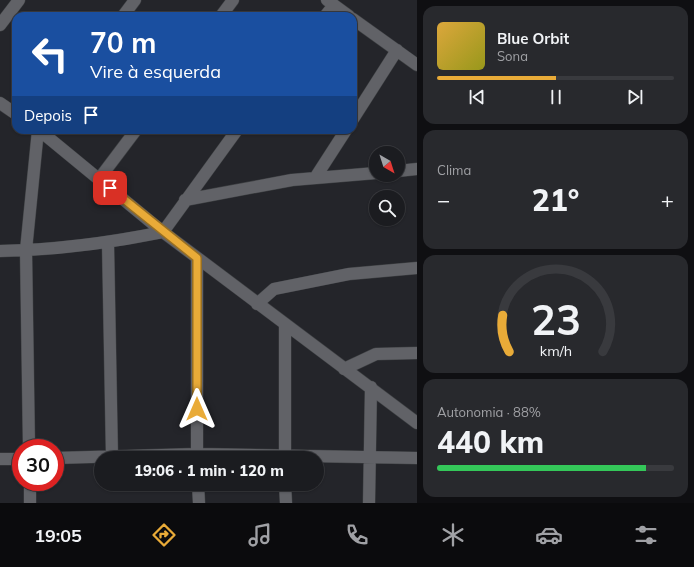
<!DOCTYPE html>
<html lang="pt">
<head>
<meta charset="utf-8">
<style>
	:root { --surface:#1b1c20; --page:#28292d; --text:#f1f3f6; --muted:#a0a1a5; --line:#393a3e; --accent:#e9ab38 }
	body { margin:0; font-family:Mulish,sans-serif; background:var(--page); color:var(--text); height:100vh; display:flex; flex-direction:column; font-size:15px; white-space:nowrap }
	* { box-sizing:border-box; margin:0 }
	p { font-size:13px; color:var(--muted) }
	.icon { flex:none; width:22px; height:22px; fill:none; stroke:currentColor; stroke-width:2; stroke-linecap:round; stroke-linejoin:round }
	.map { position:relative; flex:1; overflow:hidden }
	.side { display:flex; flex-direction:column; gap:6px; padding:6px; background:#0f0f12; width:277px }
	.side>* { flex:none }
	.hud { position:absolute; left:12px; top:12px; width:345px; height:122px; border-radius:12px; box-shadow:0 1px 3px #0004,0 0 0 1px var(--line); background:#1a4fa0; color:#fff; overflow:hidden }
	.needle { width:26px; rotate:141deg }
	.fabs { position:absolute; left:369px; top:146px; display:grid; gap:8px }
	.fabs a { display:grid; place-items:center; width:36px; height:36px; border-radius:50%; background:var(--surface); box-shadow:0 1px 3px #0004,0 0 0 1px var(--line); font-size:20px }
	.speed { position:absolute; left:12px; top:439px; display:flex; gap:8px; font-size:20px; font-weight:700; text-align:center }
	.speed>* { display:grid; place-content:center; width:52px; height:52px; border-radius:50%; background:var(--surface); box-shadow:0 1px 3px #0004,0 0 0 1px var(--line); line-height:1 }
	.speed .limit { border:6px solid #d22; background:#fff; color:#111 }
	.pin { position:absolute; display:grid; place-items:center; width:34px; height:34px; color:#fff; margin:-17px; border-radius:8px; box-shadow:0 2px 6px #0006 }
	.me { position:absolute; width:44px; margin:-22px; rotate:0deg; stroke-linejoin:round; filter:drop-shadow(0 0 3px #0008) }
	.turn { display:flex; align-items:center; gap:14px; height:84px; padding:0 12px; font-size:18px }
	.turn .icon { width:52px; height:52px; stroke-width:2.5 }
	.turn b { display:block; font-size:28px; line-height:34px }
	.then { display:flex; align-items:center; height:38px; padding:0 12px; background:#0003; gap:8px; font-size:15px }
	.big { font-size:30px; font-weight:800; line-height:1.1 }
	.side .widget { flex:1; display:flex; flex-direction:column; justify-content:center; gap:6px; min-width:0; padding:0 14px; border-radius:12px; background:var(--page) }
	.side .dial { align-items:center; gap:0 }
	.dial svg { height:104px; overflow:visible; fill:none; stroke:var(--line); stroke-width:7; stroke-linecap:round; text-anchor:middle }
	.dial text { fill:var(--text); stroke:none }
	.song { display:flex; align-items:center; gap:12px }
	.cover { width:48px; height:48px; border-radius:6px; background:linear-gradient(135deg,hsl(40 70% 55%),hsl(60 70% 35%)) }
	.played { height:4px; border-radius:2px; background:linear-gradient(90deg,var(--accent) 50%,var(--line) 50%) }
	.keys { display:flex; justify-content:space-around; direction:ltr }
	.heat { display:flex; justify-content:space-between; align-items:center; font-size:22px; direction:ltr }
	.charge { height:6px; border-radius:3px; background:linear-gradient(90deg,#34c759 88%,var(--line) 0) }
	.trip { position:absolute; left:94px; top:451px; width:230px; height:40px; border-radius:20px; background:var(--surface); box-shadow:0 1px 3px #0004,0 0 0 1px var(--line); font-weight:800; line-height:40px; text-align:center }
	.tab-bar { display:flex; height:64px; justify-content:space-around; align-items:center; background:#0b0b0d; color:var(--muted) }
	.tab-bar .icon { width:28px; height:28px }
	.tab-bar .selected { color:var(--accent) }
	.tab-bar b { font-size:18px; color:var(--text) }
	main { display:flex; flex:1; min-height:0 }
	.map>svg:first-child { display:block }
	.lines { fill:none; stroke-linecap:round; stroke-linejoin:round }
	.street-casing { stroke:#3e4043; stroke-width:13 }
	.street { stroke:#616267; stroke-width:12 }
	.route-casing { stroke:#976f24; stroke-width:10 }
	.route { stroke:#e9ab38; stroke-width:7 }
</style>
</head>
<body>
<main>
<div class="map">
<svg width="417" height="503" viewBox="0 0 417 503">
	<rect width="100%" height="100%" fill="#24252a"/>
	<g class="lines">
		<defs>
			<path id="street" d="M327,0L349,16
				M123,16L135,0
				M221,16L233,0
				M325,16L334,5
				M353,19L417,65
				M0,25L19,0
				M0,103L16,114
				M353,119L397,50
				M39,130L163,232L417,423
				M398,171L417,169
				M315,178L346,130
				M99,179L136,130
				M185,200L292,180L376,173
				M108,243L112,457
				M0,251C55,250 109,243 163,232L237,130
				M197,258V458
				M257,304L274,289L349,274L417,268
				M344,369L376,354L417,353
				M29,448L26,250L38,130
				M55,458L197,454L417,458
				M285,458V325
				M0,459H21
				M30,482V503
				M198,484L199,503
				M285,484L286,503
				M369,503L371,387"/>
		</defs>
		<use href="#street" class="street-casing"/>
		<use href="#street" class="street"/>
	</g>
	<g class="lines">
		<defs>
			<path id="route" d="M110,188L197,258V409"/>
		</defs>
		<use href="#route" class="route-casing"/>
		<use href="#route" class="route"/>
	</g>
</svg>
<div class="fabs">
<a><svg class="needle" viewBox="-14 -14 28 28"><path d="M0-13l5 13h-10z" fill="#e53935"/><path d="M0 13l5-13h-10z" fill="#a0a1a5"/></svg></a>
<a><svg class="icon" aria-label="search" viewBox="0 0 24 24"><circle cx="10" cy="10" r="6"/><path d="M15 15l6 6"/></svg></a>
</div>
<div class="speed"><div class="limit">30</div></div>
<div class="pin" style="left:110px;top:188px;background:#d93025"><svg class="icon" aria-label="arrive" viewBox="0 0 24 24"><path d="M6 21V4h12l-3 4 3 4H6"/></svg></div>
<svg class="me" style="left:197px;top:409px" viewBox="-20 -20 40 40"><path d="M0-17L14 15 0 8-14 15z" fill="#e9ab38" stroke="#fff" stroke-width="4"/></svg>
<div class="trip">19:06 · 1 min · 120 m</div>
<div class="hud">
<div class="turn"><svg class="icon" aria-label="left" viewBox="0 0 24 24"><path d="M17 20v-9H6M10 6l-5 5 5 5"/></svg><div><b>70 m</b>Vire à esquerda</div></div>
<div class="then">Depois<svg class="icon" aria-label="arrive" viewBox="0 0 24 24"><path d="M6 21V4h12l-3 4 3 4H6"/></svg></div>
</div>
</div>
<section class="side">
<div class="widget">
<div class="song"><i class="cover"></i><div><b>Blue Orbit</b><p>Sona</p></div></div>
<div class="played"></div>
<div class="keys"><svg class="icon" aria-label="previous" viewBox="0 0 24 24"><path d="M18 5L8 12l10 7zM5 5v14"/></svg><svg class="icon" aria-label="pause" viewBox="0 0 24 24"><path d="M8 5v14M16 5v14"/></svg><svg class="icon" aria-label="next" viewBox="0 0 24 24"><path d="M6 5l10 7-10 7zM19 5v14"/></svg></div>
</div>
<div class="widget"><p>Clima</p>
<div class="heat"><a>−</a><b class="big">21°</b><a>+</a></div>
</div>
<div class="widget dial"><svg viewBox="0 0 100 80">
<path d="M14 69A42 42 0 1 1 86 69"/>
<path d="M14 69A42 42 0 0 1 9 41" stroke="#e9ab38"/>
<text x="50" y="56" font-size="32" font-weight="700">23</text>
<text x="50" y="72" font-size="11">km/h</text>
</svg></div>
<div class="widget"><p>Autonomia · 88%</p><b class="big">440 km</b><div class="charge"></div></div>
</section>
</main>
<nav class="tab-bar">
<b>19:05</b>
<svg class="icon selected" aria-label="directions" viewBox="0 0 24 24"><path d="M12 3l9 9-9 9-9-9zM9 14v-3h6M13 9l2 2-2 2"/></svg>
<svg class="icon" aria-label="music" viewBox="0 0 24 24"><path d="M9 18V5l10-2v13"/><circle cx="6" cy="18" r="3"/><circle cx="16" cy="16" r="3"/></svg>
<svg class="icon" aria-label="phone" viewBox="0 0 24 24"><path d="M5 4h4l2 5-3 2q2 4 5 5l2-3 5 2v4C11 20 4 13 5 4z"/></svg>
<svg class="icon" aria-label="climate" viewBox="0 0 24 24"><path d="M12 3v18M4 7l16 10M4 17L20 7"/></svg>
<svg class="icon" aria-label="car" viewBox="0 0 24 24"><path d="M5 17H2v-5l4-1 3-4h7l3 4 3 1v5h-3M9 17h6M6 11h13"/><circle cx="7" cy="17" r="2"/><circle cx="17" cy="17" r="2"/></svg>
<svg class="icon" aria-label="filters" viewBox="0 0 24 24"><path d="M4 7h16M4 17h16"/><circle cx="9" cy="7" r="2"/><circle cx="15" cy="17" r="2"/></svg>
</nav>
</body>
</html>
